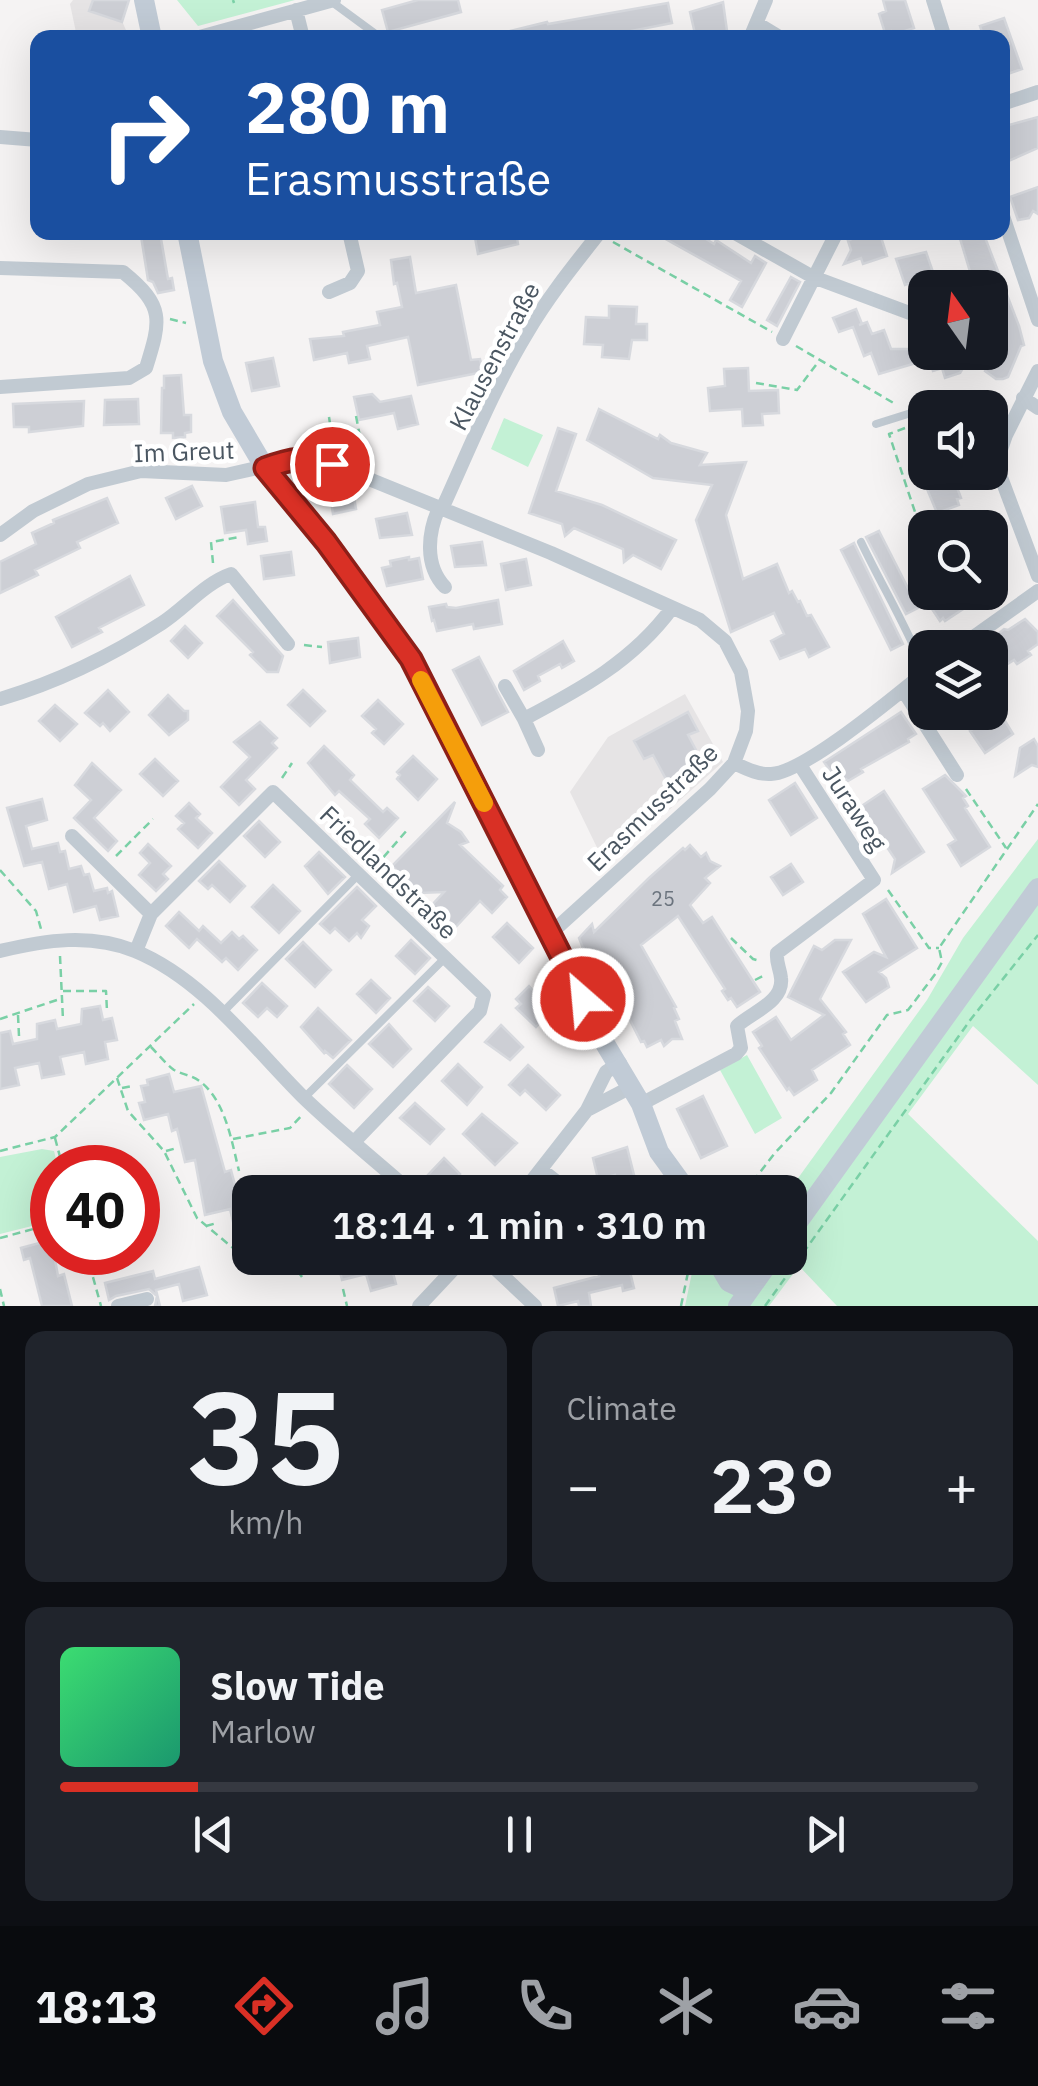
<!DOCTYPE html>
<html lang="en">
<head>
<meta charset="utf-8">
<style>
	:root { --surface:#171b24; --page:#20242c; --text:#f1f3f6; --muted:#9ea1a6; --line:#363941; --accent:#d93025 }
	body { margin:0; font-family:"IBM Plex Sans",sans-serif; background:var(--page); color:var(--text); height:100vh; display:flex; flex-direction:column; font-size:38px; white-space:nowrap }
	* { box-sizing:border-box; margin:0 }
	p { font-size:32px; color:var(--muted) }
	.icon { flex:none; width:55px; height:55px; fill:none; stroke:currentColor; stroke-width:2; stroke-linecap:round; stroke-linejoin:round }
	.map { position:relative; height:1306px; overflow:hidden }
	.drawer { display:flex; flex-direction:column; gap:25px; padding:25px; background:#0d0f14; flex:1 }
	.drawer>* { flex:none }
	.top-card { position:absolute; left:30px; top:30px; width:980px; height:210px; border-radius:20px; box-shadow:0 10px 40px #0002; background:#1a4fa0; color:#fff; overflow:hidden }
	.needle { width:65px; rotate:346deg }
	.fabs { position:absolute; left:908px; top:270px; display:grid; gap:20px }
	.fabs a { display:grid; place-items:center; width:100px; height:100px; border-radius:20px; background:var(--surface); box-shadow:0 10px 40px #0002; font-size:50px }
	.speed { position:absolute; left:30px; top:1145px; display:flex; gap:20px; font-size:50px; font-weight:700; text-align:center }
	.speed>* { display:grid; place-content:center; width:130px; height:130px; border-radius:50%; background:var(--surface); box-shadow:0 10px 40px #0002; line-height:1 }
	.speed .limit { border:15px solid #d22; background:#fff; color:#111 }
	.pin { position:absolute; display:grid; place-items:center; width:85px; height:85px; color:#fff; margin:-42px; border:5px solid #fff; border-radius:50%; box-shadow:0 2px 10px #0007 }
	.me { position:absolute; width:110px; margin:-55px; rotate:333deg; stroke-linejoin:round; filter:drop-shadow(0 0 8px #0008) }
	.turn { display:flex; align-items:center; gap:35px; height:210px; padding:0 50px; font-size:45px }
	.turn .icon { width:130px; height:130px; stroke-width:2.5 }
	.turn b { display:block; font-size:70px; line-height:85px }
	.big { font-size:75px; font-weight:600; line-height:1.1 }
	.drawer .card { flex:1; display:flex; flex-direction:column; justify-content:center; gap:15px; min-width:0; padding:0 35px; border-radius:20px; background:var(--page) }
	.drawer .dial { align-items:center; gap:0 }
	.dial b { font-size:130px; line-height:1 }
	.song { display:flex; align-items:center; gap:30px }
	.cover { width:120px; height:120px; border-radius:15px; background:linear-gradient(135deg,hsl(140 70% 55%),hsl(160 70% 35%)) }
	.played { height:10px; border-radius:5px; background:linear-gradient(90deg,var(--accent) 15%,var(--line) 15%) }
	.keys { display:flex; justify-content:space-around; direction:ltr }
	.heat { display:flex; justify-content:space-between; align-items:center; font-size:55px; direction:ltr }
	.drawer .tiles { flex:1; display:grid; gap:25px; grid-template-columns:1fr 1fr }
	.card:last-child { grid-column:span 2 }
	.trip { position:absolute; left:232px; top:1175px; width:575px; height:100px; border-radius:20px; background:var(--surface); box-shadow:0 10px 40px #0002; font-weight:600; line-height:100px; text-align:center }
	.tabs { display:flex; height:160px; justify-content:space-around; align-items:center; background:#090b0e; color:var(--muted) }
	.tabs .icon { width:70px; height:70px }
	.tabs .on { color:var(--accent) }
	.tabs b { font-size:45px; color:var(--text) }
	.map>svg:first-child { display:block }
	.education { fill:#e6e4e5 }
	.green { fill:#c3f1d5 }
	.building { fill:#cdcfd5; stroke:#d7d9de; stroke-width:2.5 }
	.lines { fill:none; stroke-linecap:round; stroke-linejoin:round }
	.path { stroke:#7ad0a6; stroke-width:2.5; stroke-dasharray:8 5; stroke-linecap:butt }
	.lane { stroke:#c1cad2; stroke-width:8 }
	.street { stroke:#c1cad2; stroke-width:14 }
	.secondary { stroke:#c1cbd6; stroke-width:20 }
	.route-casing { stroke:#8d1f18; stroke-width:25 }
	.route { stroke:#d93025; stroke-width:18 }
	.slow { stroke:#f59e0b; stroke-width:18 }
	.labels { text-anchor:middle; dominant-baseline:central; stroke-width:9; stroke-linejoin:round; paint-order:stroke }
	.number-label { font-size:20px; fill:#6b747e }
	.street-label { font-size:25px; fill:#4a5661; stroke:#fff }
</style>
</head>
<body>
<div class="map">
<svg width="1038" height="1306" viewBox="0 0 1038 1306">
	<rect width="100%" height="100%" fill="#f5f3f3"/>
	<path class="education" d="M73,0H129L122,21L129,37H77L70,4Z
		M685,694L723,762L606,866L570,792L608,737Z"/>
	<path class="green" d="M177,0H295L198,26Z
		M504,418L543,435L528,467L491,449Z
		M1038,839V1085L973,1026L908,1114L1038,1241V1306H837L799,1266L769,1306H685L695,1258H790L788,1192L927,1000L963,938Z
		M747,1055L782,1118L755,1134L720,1070Z
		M42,1149L54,1151L58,1167L52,1168V1221L0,1234V1157Z"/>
	<path class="building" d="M93,0H129L122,22L89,11Z
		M418,0H458L461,12L388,32L382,10Z
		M883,0H905L914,28L893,35L891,31L885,33L879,14L886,11Z
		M723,2L728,38H696L690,12Z
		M668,3L672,23L621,33L622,38H502V33L547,22L548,24Z
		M1004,18L1022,69L1002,76V38H984L980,26Z
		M1038,117V148L1004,163L1002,127Z
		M1038,187V214L1033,211L1029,218L1018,220L1010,197Z
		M474,232H516L518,244L478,254Z
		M653,232H695L714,244L716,240L751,263L755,256L766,263L742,307L730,300L741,281Z
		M866,232H876L878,238L881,237L887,256L863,264L861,258L844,264L851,250L848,241Z
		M958,232H983L1019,326L1024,345L1021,346L1008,377L1003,379H996L985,371L998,340L990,317V288H975Z
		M160,233L168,279L172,278L174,290L158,293L153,282L148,280L141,236Z
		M926,252L934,275L905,285L896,259Z
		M410,257L416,293L456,285L471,360L480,359L483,372L418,385L408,337L367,346L370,359L349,363L347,353L314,360L310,339L344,336L343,332L380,325L377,312L402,307L397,283L394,284L391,260Z
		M791,277L800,282L777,326L767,320Z
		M609,306L637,307L636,324H647V340H632L629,359L602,357L603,345L584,344L586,317L609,318Z
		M856,309L862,324L859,325L867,322L872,334L884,330L891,349H916V363L879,374L871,353L864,356L853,327L839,332L833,318Z
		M927,352H958L963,368L960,373L945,378L942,368L933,371Z
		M273,358L279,386L252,391L246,363Z
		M748,368L749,391L778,390L779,413L762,414L763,425L743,426L742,409L710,411L708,388L725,386L724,369Z
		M181,375L184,415H191V432L185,433V437L173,438V433H161L162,388H164V376Z
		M372,394L380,402L411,396L418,424L398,429L394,413L359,420L354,397Z
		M138,399L139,424L104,425L105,400Z
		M84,401L83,426L29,432V427H14L13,404Z
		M599,409L658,439L660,435L671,443L707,453L700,465L746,462L726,515L743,579L777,564L789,593L792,591L798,602L800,601L807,616L811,615L829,647L809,657L805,649L780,659L771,641L784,634L774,613L731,632L696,520L712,485L653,478L587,440Z
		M558,428L576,434L556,491L602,505L676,540L661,569L633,555L624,562L623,549L574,528L565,536L562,524L529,513Z
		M920,472H946L949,478L953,477L961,498L957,499L959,505L937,513Z
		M352,484L356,509L333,514L329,489Z
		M192,486L202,506L176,519L166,498Z
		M107,498L118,523L77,542L80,548L35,570L38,575L0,593V562L36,544L32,533L54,523L53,520Z
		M255,502L258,527H265L267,541L248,544L246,530L225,533L221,507Z
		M407,513L412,535L380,538L376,519Z
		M879,531L918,608L906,614L866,537Z
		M482,542L486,565L455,567L451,546Z
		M854,543L903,644L891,650L841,550Z
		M291,552L294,575L264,579L261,556Z
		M409,557V560L419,558L423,579L387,586L382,568L391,566L390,561Z
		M526,559L531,585L506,590L501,564Z
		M130,576L144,605L99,628L102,632L72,647L56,617Z
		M937,592H989L945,621L943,618L940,621L926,600Z
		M233,600L283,656L278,672H267L250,655L253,652L217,616Z
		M498,600L502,624L474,629L473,624L437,631L434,620L432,621L429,607L446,604L447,607L456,608Z
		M1025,619L1038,632V644L1028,651L1031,655L1017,664L1014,660L998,670L990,657V648L986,644L1004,629L1008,630Z
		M185,626L202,643L188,658L171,641Z
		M358,638L360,657L330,663L328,642Z
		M563,641L574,661L562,668L560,664L538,676L540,681L524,690L514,671Z
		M479,657L508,712L482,725L453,670Z
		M108,690L129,712L110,731L103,723L100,726L85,713Z
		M303,690L325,711L310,726L288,705Z
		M168,695L184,711H188V720L169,735L149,715Z
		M378,700L403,724L384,744L372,733L376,729L362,716Z
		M55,705L77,724L60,741L39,721Z
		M997,708L1013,734L985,753L970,731L973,729L970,725Z
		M688,712L698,731L688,735L704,765L694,771L697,777L691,783L673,792L653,755L644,759L634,741Z
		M901,712L916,734L908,739L909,742L861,769L863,772L848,781L846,779L838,784L830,777L831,772L824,762Z
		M260,722L277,738L272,743L277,748L246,780L255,789L239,805L221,787L250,757L234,742Z
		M1034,739L1038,746V767L1032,765L1015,776L1020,748Z
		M324,746L354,775L350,780L383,812L387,808L398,818L379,838L365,824L370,819L339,791L335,795L308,763Z
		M413,756L437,779L418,800L397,779L400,775L397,772Z
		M155,759L178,781L163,796L140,774Z
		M92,763L121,790L94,818L117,841L108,851L74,818L91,800L75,785Z
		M945,775L966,796L963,798L968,806L965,808L990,847L961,866L948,845L956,840L923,789Z
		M795,783L817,818L791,835L769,800Z
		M884,791L924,852L892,873L895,859L860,807Z
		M42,799L47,820L26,826L32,849L58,843L60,852L65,851L69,869L81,866L84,875L89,874L94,891L107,888L108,893L112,891L118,916L100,920L96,906L74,912L67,884L49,889L42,862L24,866L7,808Z
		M455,802L447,823L461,832L468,842L460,845L503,886L500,890L507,897L492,913L480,901L453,930L430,907L444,892L419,893L414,887L410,891L398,880L399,873L392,866Z
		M189,803L200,814L196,818L212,833L198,848L178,829L184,823L176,816Z
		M259,821L280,842L265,857L244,836Z
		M148,844L171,866L163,874L168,879L156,891L139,875L150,863L140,853Z
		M690,845L701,857L706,853L710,861L720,866L705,878L710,883L690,905L703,923L712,917L760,992L737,1007L731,998L728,1000L722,991L725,989L678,916L641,945L676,1007L674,1008L679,1019L675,1021L682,1039H672L664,1046L661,1040L647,1047L644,1041L641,1042L599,959L585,953L579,938L592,924L594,932L649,878L683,848L685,850Z
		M319,852L345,877L328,894L305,866Z
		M219,861L245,886L230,902L212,885L208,889L199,881Z
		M791,864L803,882L783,895L771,877Z
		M273,885L300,911L279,933L252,907Z
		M357,887L376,906L362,920L369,926L361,938L357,933L349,941L335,928L330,933L320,924Z
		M886,899L917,948L879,972L886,978L889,987L866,1002L843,972L874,952L886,957L863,914Z
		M179,912L199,931L203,926L221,943L232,932L239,939L243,936L257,950L238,970L226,958L222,962L197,939L189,948L166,926Z
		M507,923L533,948L519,963L493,937Z
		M411,940L430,958L415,974L396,956Z
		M835,940H851L820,999L846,1032L843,1034L850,1045L812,1070L817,1080L794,1095L789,1088L787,1090L759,1048L762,1046L753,1032L776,1017L791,1040L824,1015L788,997L814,946L822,950Z
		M303,942L331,970L315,987L286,959Z
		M371,980L390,998L376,1013L357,994Z
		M262,983L287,1006L277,1017L267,1008L258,1017L243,1003Z
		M529,986L551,1011L536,1027L516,1008L521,1004L516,999Z
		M428,987L449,1006L435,1021L414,1001Z
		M100,1006L103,1020L112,1018L117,1040L105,1042L108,1059L86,1064L84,1052L60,1057L64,1074L42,1078L39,1063L15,1068L19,1085L0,1089V1033L10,1031L13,1044L37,1039V1024L55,1020L57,1029L81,1024L82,1009Z
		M318,1008L351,1040L333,1058L325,1051L324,1053L301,1027Z
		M389,1024L411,1049L393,1067L369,1044Z
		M501,1025L523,1047L510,1060L485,1042Z
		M458,1064L482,1087L467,1105L442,1081Z
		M347,1065L372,1089L354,1108L329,1084Z
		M528,1065L560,1095L546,1110L525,1090L520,1095L509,1085Z
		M169,1074L174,1092L201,1086L225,1172L231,1170L235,1185L260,1179L263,1192H250V1222L234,1226L230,1209L205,1215L195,1160L185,1162L177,1129L172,1131L168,1114L144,1120L139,1103L145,1102L141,1086L148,1085L147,1080Z
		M703,1096L727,1146L701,1158L677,1109Z
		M415,1103L444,1129L430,1144L400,1118Z
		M482,1114L517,1143L495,1165L463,1134Z
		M627,1147L635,1179L617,1183L615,1175L598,1179L593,1158Z
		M444,1158L460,1174L445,1191L428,1175Z
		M43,1242L44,1246L52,1243L58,1276L64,1274L72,1306H42L30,1258L24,1260L21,1248Z
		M347,1258H389L396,1284L371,1291L366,1274L342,1280L338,1263L348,1261Z
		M627,1260L634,1288L623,1291L622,1285L589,1293L591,1306H579L578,1301L558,1306L554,1288L599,1276L597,1268Z
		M199,1267L207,1295L183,1301L179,1284L156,1290L160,1306H155L157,1296L149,1289L116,1296L109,1300L105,1283L153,1271L155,1279Z"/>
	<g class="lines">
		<path class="path" d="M233,0L234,3
			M613,242L772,332
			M170,319L186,323
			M796,346L897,405
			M756,383L797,390L819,361
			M356,416L365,463
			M329,417L334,449
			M905,428L889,434L919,524L947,517L949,528
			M213,563L211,542L240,537
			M304,645L322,647
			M282,778L292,763
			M966,789L1006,848
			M116,856L153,819
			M375,867L408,829
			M0,870L36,911L41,929
			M888,890L929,948H939
			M731,938L753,959L760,961
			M60,956L63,1020
			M755,980L763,976
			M63,991H106L107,1011
			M18,1015L19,1036
			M0,1019L60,999
			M151,1047C158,1054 166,1064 174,1070C183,1075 193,1075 202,1083C226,1103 232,1143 239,1171
			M117,1078L128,1111L164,1151L197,1218L263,1273L295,1267L302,1277
			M122,1088L132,1086
			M55,1138L63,1168
			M233,1139L290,1128L303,1114
			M0,1151L55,1137L194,1004
			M166,1151L177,1148
			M745,1192L774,1154L831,1093L887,1015L908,1010L936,973L942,962L939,948L1038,804
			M206,1226L217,1223
			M0,1238L52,1224
			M86,1252L101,1306
			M0,1289L4,1306
			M343,1289L347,1306
			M681,1306L691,1258
			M765,1306L971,1019L1038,935"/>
		<path class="lane" d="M332,2L381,38
			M876,424L911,413L925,421
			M861,542C882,586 907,627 925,672
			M222,1013L359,874
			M304,1098L446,957"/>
		<path class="street" d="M933,0L945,38
			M296,10L303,38
			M758,24L781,38
			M196,38L334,0
			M750,38L766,0
			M1002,104L1038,92
			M0,137L38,140
			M1002,213L1038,320
			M733,232L813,277L915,315
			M0,268L123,272C165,306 161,320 146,368L129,378L0,387
			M329,292L350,283L358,271L349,232
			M783,339L837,232
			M1038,371L1006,435L996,464L1038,576
			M1023,398L1038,408
			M439,508C428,532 424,565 445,587
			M442,509C469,450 493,389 527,333C548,297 574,265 600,232
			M0,535L33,511L88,484L141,471L226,475L311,456L332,464L551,553L700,620L725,641L741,672L748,711L746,731L734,763L710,789L550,934
			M958,648L1038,591
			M505,686L524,719C581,689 633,661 672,608
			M903,690L957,775
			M0,699C58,682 111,656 162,623C185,608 205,583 231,574L288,644
			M524,719L538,750
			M734,763C745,768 758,775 771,774C804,773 895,696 925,672
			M72,836L151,914
			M0,951C45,940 91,933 135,951C203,979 252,1046 302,1096C337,1130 375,1160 411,1192
			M136,951L151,914L273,792L484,995L480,1011L354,1142
			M641,1104L736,1054L741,1048L737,1026C752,1012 784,1002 781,978C780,968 776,963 777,953L874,880L800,765
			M587,1110L631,1087
			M543,1171L562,1186L564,1192
			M523,1192L587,1110L606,1072L620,1063
			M484,1258L535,1306
			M118,1306L147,1299
			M419,1306L464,1258"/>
		<path class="secondary" d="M144,0L152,38
			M187,232L213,361L232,412L265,468L325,541L411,659L604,1042L641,1104L659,1152L688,1192
			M790,1233L1038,888
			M715,1258L729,1282L748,1291
			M731,1258L751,1287
			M738,1306L772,1258"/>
	</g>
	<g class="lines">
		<defs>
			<path id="route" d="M332,464C306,455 290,459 265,468L326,542L411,659L583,999"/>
		</defs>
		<use href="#route" class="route-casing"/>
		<use href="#route" class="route"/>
		<path class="slow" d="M421,680L484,803"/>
	</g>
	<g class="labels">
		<g class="number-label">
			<text x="663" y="898">25</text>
		</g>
		<g class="street-label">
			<text transform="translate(494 356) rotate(-62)">Klausenstraße</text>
			<text transform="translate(184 451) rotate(-2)">Im Greut</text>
			<text transform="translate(652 807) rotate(-44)">Erasmusstraße</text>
			<text transform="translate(855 808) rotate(57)">Juraweg</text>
			<text transform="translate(389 872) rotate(44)">Friedlandstraße</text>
		</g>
	</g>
</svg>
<div class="fabs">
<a><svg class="needle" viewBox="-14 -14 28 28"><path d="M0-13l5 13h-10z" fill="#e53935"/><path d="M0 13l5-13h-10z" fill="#9ea1a6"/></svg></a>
<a><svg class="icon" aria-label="sound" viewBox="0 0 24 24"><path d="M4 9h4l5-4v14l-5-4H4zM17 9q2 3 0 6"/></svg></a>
<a><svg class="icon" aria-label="search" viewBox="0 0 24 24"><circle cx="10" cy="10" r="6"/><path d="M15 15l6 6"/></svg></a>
<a><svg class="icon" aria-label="layers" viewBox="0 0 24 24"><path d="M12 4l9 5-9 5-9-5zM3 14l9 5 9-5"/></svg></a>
</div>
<div class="speed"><div class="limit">40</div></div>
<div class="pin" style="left:332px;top:464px;background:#d93025"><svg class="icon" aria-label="arrive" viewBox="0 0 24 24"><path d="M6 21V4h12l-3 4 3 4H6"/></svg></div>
<svg class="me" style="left:583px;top:999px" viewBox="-20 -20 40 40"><circle r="17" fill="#d93025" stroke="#fff" stroke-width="3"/><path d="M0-11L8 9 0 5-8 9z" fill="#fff"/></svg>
<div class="trip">18:14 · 1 min · 310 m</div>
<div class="top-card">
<div class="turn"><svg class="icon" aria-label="right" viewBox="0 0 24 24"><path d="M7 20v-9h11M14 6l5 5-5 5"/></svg><div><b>280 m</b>Erasmusstraße</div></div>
</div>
</div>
<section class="drawer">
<div class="tiles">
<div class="card dial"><b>35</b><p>km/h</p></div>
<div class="card"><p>Climate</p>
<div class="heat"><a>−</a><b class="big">23°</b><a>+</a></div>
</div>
<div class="card">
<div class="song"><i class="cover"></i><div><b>Slow Tide</b><p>Marlow</p></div></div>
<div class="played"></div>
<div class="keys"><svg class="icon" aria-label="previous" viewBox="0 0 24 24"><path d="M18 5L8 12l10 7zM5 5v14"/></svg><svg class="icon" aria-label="pause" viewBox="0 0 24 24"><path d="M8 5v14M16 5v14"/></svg><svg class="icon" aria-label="next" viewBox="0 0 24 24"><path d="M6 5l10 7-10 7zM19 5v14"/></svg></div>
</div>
</div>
</section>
<nav class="tabs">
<b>18:13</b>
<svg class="icon on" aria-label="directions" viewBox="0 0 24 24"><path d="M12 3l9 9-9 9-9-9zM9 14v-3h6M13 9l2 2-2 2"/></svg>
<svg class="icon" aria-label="music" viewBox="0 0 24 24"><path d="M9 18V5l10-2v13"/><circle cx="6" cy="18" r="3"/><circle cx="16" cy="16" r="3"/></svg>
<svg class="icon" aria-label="phone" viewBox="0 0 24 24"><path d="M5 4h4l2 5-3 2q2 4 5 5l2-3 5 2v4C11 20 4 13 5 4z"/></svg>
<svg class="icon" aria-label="climate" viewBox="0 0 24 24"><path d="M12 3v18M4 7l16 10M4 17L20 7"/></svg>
<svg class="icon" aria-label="car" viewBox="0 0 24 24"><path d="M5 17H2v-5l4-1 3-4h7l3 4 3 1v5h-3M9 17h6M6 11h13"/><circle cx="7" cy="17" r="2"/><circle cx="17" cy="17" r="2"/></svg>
<svg class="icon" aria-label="filters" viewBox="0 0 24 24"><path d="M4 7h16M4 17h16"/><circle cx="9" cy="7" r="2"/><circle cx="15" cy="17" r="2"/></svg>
</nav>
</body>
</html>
